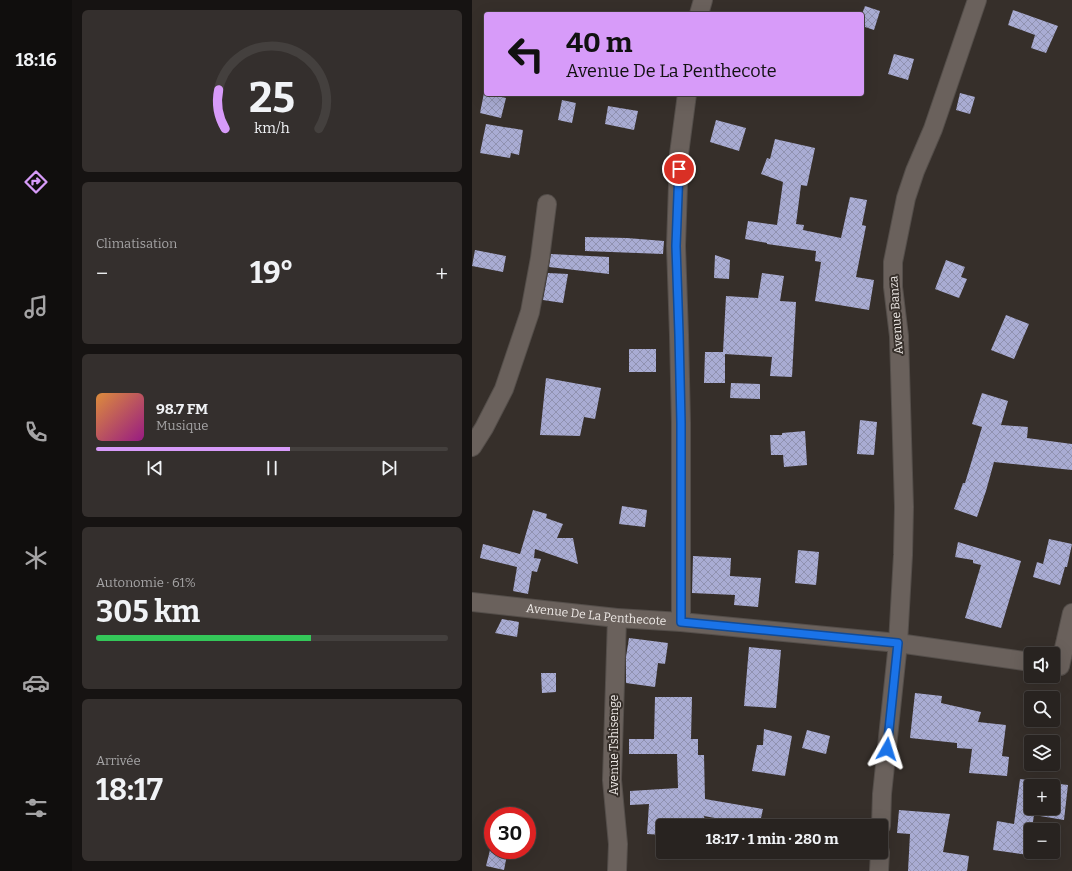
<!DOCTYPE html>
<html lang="fr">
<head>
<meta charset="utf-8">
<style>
	:root { --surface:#282320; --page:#342f2d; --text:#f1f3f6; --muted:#a5a4a5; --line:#44403e; --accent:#d79bf9 }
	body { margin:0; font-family:Bitter,serif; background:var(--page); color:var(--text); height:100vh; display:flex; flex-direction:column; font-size:15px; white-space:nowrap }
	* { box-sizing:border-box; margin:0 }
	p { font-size:13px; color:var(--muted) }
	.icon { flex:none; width:22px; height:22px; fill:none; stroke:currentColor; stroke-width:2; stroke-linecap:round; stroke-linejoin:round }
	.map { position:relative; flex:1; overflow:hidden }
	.details { display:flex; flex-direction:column; gap:10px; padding:10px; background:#161312; width:400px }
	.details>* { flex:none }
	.hud { position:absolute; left:12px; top:12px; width:380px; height:84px; border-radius:4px; box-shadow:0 4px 16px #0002,0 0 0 1px var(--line); background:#d79bf9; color:#111; overflow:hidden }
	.fabs { position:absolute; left:552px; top:647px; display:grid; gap:8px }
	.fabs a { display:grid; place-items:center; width:36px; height:36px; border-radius:4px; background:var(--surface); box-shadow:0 4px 16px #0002,0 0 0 1px var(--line); font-size:20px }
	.speed { position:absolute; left:12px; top:807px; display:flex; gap:8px; font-size:20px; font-weight:700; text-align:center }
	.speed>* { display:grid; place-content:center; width:52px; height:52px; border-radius:50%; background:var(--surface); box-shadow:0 4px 16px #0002,0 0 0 1px var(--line); line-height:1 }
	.speed .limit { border:6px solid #d22; background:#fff; color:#111 }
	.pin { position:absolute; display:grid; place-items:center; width:34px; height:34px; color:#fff; margin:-17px; border:2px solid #fff; border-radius:50%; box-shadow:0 1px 4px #0007 }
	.me { position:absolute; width:44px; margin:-22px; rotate:6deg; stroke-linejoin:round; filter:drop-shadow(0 0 3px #0008) }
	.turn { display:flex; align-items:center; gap:14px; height:84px; padding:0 16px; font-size:18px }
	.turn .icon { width:52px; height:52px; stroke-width:2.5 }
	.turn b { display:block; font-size:28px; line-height:34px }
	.big { font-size:30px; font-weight:700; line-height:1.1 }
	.details .widget { flex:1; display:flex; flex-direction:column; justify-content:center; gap:6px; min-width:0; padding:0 14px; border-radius:6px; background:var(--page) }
	.details .dial { align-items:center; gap:0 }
	.dial svg { height:104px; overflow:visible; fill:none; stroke:var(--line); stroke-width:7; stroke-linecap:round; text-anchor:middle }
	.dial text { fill:var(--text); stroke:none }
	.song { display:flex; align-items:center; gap:12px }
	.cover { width:48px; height:48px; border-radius:6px; background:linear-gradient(135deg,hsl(30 70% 55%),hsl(310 70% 35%)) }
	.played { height:4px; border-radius:2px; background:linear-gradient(90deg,var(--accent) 55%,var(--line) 55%) }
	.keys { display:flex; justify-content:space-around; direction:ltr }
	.heat { display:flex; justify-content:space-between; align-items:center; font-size:22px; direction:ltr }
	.charge { height:6px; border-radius:3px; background:linear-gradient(90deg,#34c759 61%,var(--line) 0) }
	.trip { position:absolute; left:184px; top:819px; width:232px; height:40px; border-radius:4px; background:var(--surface); box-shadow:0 4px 16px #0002,0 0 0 1px var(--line); font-weight:700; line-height:40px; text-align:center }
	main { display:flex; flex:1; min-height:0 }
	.dock { display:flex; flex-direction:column; width:72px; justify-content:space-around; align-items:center; background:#100e0d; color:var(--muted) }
	.dock .icon { width:28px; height:28px }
	.dock .active { color:var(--accent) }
	.dock b { font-size:18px; color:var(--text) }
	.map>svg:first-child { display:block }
	.building { fill:url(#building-cross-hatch); fill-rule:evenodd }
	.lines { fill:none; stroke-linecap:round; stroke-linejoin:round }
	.street-casing { stroke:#544e4a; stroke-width:20 }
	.street { stroke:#6a615c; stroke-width:18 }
	.route-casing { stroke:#114b97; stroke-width:10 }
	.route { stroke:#1a73e8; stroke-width:7 }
	.labels { text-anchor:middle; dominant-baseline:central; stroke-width:4; stroke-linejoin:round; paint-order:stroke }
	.street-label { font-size:12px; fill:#eee9e6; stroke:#362f2a }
</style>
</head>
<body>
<main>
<nav class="dock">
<b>18:16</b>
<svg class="icon active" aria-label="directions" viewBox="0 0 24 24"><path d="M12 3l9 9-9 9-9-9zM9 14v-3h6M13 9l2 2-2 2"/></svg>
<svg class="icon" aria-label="music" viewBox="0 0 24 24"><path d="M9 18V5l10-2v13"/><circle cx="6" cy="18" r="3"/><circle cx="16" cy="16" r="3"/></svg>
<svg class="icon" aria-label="phone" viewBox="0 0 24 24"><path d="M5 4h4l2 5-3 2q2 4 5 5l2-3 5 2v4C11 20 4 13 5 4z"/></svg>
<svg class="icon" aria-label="climate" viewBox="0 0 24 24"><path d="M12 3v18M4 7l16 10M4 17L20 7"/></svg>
<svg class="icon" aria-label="car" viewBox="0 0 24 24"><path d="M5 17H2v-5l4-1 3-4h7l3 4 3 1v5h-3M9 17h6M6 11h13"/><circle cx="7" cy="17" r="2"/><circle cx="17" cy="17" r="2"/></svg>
<svg class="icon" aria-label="filters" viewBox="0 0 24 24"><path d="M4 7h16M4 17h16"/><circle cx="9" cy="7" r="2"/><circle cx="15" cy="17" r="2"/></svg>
</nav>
<section class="details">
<div class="widget dial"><svg viewBox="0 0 100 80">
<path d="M14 69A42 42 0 1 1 86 69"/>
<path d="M14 69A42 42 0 0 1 9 39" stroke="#d79bf9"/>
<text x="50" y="56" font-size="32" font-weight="700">25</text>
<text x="50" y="72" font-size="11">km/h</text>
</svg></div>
<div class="widget"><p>Climatisation</p>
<div class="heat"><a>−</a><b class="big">19°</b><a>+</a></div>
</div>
<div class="widget">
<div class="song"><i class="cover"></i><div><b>98.7 FM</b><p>Musique</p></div></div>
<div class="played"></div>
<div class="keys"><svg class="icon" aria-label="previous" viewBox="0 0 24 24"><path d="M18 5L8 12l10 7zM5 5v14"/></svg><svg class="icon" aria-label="pause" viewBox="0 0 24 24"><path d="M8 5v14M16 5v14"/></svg><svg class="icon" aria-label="next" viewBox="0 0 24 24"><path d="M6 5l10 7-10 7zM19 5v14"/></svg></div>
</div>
<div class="widget"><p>Autonomie · 61%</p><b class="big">305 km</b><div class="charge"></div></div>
<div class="widget"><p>Arrivée</p><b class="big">18:17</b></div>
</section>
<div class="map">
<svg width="600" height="871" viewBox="0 0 600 871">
	<defs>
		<pattern id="building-cross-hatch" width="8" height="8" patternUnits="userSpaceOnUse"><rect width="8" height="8" fill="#a9acd3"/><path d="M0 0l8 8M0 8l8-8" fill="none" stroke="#9092b0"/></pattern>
	</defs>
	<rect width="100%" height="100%" fill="#362f2a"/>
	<path class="building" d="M393,6L408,11L402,30L390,26V14Z
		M541,10L586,26L574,53L559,48L563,35L536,25Z
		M422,54L442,59L436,80L416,74Z
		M12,93L34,98L29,118L8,113Z
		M488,93L503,97L498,114L484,110Z
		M90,100L104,103L100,123L86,120Z
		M136,106L166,111L162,130L133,124Z
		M244,120L274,128L267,151L238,142Z
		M14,124L51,130L47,155L39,153L38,158L8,153Z
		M303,139L343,148L335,186L329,185L324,224L332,225L331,230L369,238L378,197L395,200L390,225L394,226L384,277L402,280L397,310L343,301L349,262L343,261L344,251L295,244V243L273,239L276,221L305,225L311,182L289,174L295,158L298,159Z
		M113,237L155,238L192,241L191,254L113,251Z
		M3,250L34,256L31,272L0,266Z
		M79,254L137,257V274L77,267Z
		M243,255L258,260L257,279L242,278Z
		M474,260L493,267L489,277L495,279L487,298L463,289Z
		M76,273L96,274L91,303L71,300Z
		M290,273L312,276L308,301L324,302L320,377L298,376L300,357L253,354V383H232L233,352H251L254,296L286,298Z
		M534,315L557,324L542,359L519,350Z
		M157,349H184V372H157Z
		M74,378L129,388L123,419L112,417L108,436L68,435Z
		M259,383L288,384V399L258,398Z
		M510,393L536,401L529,425L556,427L555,438L600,444V470L522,462L514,491L505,517L482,509L491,483H493L510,427L500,424Z
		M388,420L405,422L402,455L385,454Z
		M333,431L335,465L312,467L311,455H299L298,435H310V433Z
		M150,506L175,510L173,527L147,524Z
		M61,510L75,514L74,518L91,524L85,538H101L106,564L63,549L62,558L69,559L65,572L60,571L56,594L41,591L45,567L8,558L11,544L48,554Z
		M577,539L600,544L595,567H593L588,585L561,577L565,562L571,564Z
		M486,542L549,561L529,628L493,618L509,565L501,563V560L483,557Z
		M326,550L347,552L344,585L323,583Z
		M221,556L259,558L258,576L289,578L286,607L262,605L263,595L220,593Z
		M30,619L47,622L45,637L23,633Z
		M157,638L196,643L193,664L186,663L183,687L154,683V657Z
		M277,647L309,650L304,708L272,706Z
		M69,673H84V692L70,693Z
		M443,693L470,696L469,703L509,712L506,722L534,725L530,756L537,757L535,776L497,773L500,749L485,748V743L438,738Z
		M183,697H220L219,739H226V755H232L233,799L291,809L289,818L305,822L307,826H269L270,823L232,816L234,826H191V835L175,834L177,804L158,805V791L206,788L205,754H157V739H182Z
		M292,729L320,736L313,776L280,771L285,745H291Z
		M335,730L358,736L354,754L330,748Z
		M548,779L596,785L592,820L562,815L556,855L521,850L525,821L542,824ZM559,786H581V808H559Z
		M427,810L478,814L471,852L497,856L495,871H436L438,834L425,833Z
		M18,850H36L32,870L14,866Z
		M264,852H283L281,859L263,855Z"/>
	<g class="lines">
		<defs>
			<g id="street">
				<path d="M227,14L231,0"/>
				<path d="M0,447L12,428L32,389L58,312L68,258L75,204"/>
				<path id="s1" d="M0,602L145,618L209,622L426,643L559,662"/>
				<path d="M145,618L140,780L146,844L145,871"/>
				<path d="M209,622V423L207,335L204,246L207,154L215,94"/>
				<path d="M588,666L600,613"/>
				<path d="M409,826L410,794L426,643L431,555L432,507L427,336L421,287V262L434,198L443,171L461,129L505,0"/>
				<path d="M407,871L408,852"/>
			</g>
		</defs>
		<use href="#street" class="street-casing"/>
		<use href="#street" class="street"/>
	</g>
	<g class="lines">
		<defs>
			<path id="route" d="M207,169L204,246L207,334L209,423V622L426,643L415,749"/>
		</defs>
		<use href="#route" class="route-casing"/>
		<use href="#route" class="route"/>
	</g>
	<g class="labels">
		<g class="street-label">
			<text transform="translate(424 315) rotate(-94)">Avenue Banza</text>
			<text stroke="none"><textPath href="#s1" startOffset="125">Avenue De La Penthecote</textPath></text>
			<text transform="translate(142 745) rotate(-90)">Avenue Tshisenge</text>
		</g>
	</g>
</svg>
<div class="fabs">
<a><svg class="icon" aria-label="sound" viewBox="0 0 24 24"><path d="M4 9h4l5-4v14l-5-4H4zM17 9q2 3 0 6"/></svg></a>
<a><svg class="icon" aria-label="search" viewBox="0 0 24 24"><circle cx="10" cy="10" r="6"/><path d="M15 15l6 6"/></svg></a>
<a><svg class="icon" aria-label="layers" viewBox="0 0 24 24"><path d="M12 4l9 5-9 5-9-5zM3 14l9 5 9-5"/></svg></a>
<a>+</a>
<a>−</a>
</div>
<div class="speed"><div class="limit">30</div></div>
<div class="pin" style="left:207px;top:169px;background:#d93025"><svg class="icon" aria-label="arrive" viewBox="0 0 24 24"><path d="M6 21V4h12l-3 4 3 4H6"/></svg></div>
<svg class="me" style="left:415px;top:749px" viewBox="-20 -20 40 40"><path d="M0-17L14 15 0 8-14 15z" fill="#1a73e8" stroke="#fff" stroke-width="4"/></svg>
<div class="trip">18:17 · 1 min · 280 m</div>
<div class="hud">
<div class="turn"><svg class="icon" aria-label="left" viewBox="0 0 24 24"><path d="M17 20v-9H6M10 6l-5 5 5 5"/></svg><div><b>40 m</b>Avenue De La Penthecote</div></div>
</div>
</div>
</main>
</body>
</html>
